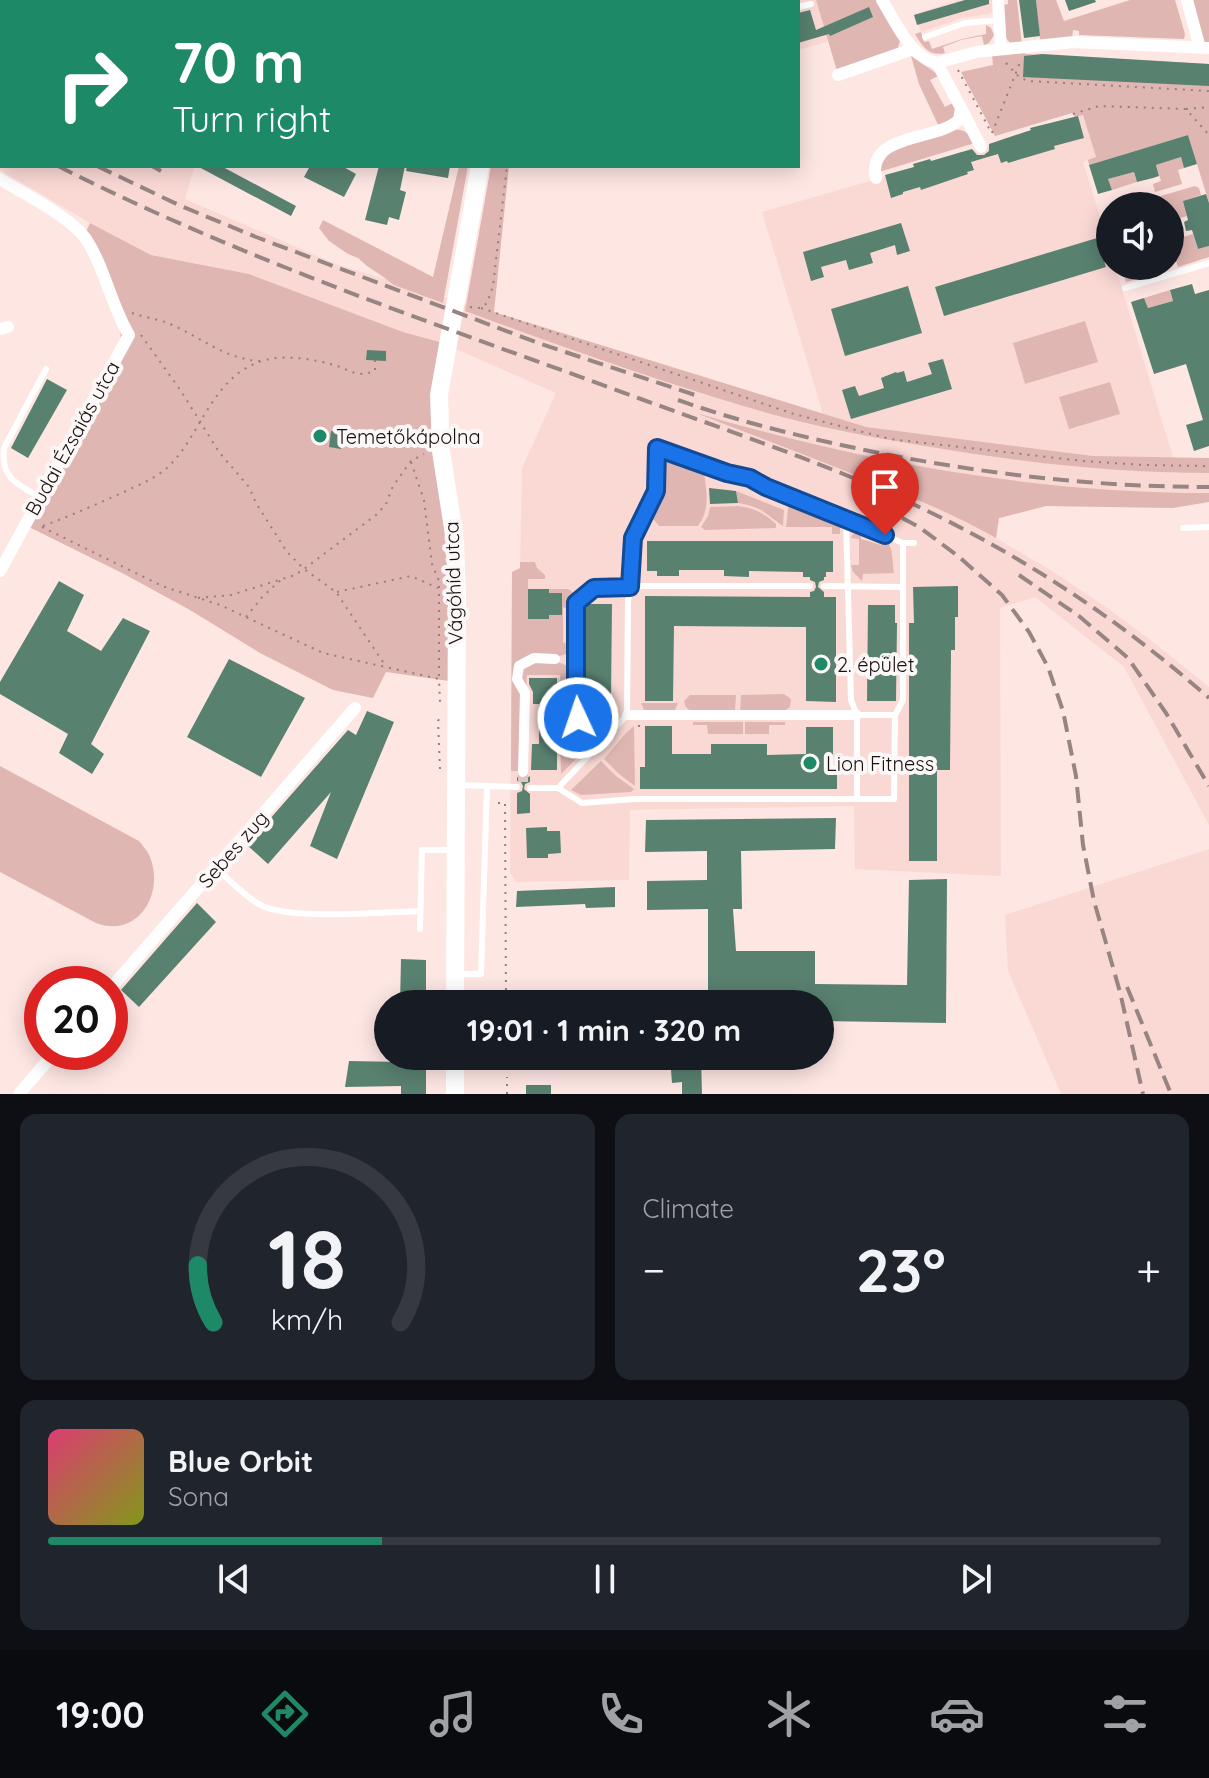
<!DOCTYPE html>
<html lang="en">
<head>
<meta charset="utf-8">
<style>
	:root { --surface:#171b24; --page:#20242c; --text:#f1f3f6; --muted:#9ea1a6; --line:#363941; --accent:#1e8967 }
	body { margin:0; font-family:Quicksand,sans-serif; background:var(--page); color:var(--text); height:100vh; display:flex; flex-direction:column; font-size:30px; white-space:nowrap }
	* { box-sizing:border-box; margin:0 }
	p { font-size:26px; color:var(--muted) }
	.icon { flex:none; width:44px; height:44px; fill:none; stroke:currentColor; stroke-width:2; stroke-linecap:round; stroke-linejoin:round }
	.map { position:relative; height:1094px; overflow:hidden }
	.side { display:flex; flex-direction:column; gap:20px; padding:20px; background:#0d0f14; flex:1 }
	.side>* { flex:none }
	.top-card { position:absolute; left:0px; top:0px; width:800px; height:168px; box-shadow:0 4px 20px #0003; background:#1e8967; color:#fff; overflow:hidden }
	.fabs { position:absolute; left:1096px; top:192px; display:grid; gap:16px }
	.fabs a { display:grid; place-items:center; width:88px; height:88px; border-radius:50%; background:var(--surface); box-shadow:0 4px 20px #0003; font-size:40px }
	.speed { position:absolute; left:24px; top:966px; display:flex; gap:16px; font-size:40px; font-weight:700; text-align:center }
	.speed>* { display:grid; place-content:center; width:104px; height:104px; border-radius:50%; background:var(--surface); box-shadow:0 4px 20px #0003; line-height:1 }
	.speed .limit { border:12px solid #d22; background:#fff; color:#111 }
	.pin { position:absolute; display:grid; place-items:center; width:68px; height:68px; color:#fff; margin:-82px -34px; border-radius:50% 50% 50% 0; rotate:-45deg; box-shadow:0 0 8px #0007 }
	.pin .icon { rotate:45deg }
	.me { position:absolute; width:88px; margin:-44px; rotate:357deg; stroke-linejoin:round; filter:drop-shadow(0 0 6px #0008) }
	.turn { display:flex; align-items:center; gap:28px; height:168px; padding:0 40px; font-size:36px }
	.turn .icon { width:104px; height:104px; stroke-width:2.5 }
	.turn b { display:block; font-size:56px; line-height:68px }
	.big { font-size:60px; font-weight:700; line-height:1.1 }
	.side .tile { flex:1; display:flex; flex-direction:column; justify-content:center; gap:12px; min-width:0; padding:0 28px; border-radius:16px; background:var(--page) }
	.side .dial { align-items:center; gap:0 }
	.dial svg { height:208px; overflow:visible; fill:none; stroke:var(--line); stroke-width:7; stroke-linecap:round; text-anchor:middle }
	.dial text { fill:var(--text); stroke:none }
	.song { display:flex; align-items:center; gap:24px }
	.cover { width:96px; height:96px; border-radius:12px; background:linear-gradient(135deg,hsl(340 70% 55%),hsl(70 70% 35%)) }
	.played { height:8px; border-radius:4px; background:linear-gradient(90deg,var(--accent) 30%,var(--line) 30%) }
	.keys { display:flex; justify-content:space-around; direction:ltr }
	.heat { display:flex; justify-content:space-between; align-items:center; font-size:44px; direction:ltr }
	.side .tiles { flex:1; display:grid; gap:20px; grid-template-columns:1fr 1fr }
	.tile:last-child { grid-column:span 2 }
	.trip { position:absolute; left:374px; top:990px; width:460px; height:80px; border-radius:40px; background:var(--surface); box-shadow:0 4px 20px #0003; font-weight:700; line-height:80px; text-align:center }
	.menu { display:flex; height:128px; justify-content:space-around; align-items:center; background:#090b0e; color:var(--muted) }
	.menu .icon { width:56px; height:56px }
	.menu .selected { color:var(--accent) }
	.menu b { font-size:36px; color:var(--text) }
	.map>svg:first-child { display:block }
	.built { fill:#fad9d5 }
	.green { fill:#e0b6b2 }
	.building { fill:#598170 }
	.lines { fill:none; stroke-linecap:round; stroke-linejoin:round }
	.pedestrian-tunnel { stroke:#dcc6c3; stroke-width:10; stroke-dasharray:10 5; stroke-linecap:butt }
	.path { stroke:#92817f; stroke-width:2; stroke-dasharray:2 6; stroke-linecap:butt }
	.service { stroke:#fff; stroke-width:6 }
	.pedestrian { stroke:#fff; stroke-width:10 }
	.minor { stroke:#fff; stroke-width:12 }
	.secondary { stroke:#fff; stroke-width:18 }
	.rail { stroke:#968583; stroke-width:4; stroke-dasharray:16 8; stroke-linecap:butt }
	.route-casing { stroke:#114b97; stroke-width:20 }
	.route { stroke:#1a73e8; stroke-width:14 }
	.poi-dot { fill:#1e8967; stroke:#fdf8f8; stroke-width:3 }
	.labels { text-anchor:middle; dominant-baseline:central; stroke-width:8; stroke-linejoin:round; paint-order:stroke }
	.poi-label { font-size:20px; fill:#191110; stroke:#fdf8f8; text-anchor:start }
	.street-label { font-size:20px; fill:#191110; stroke:#fdf8f8 }
</style>
</head>
<body>
<div class="map">
<svg width="1209" height="1094" viewBox="0 0 1209 1094">
	<rect width="100%" height="100%" fill="#fee6e3"/>
	<path class="built" d="M332,0H487V2H331Z
		M535,0H816L828,42L798,50V2H535Z
		M958,0H994V10L990,14L962,18L921,32L914,14Z
		M0,10L2,12V166H195L185,199L336,264L823,414L762,212L898,173L914,167L913,164L930,159L931,162L961,152L962,154L987,145V147L990,146L1002,143L1001,139L1031,131L1030,128L1047,123L1048,125L1083,114L1096,158L1083,162L1110,249V266H1115L1173,457V473H1209V493H1173V508L1046,506L999,518L996,538L1052,571L1103,605L1148,638L1209,687V825L1124,667L1035,597L1000,608L1001,876L855,869L854,806L630,810L629,880L516,882L510,872L512,572L520,568L522,468L556,393L440,342L403,332L249,274L151,255L90,223L0,170Z
		M1209,849V1094H1061L1008,971L1005,915Z"/>
	<path class="green" d="M816,0H877L900,41L897,50L837,71Z
		M1008,0H1017L1022,45L1011,44L1005,37L1003,5L1008,4Z
		M1036,0H1056L1064,21L1130,0H1175L1185,34L1184,39L1079,35V31L1073,30L1072,39L1040,40Z
		M1190,0H1209V43L1204,42Z
		M986,25L991,28L994,35L989,43L984,45L982,36L961,40L943,47L945,53C929,57 922,46 915,34L921,32L924,42L929,41L932,49L962,39L986,34Z
		M1025,52V54L1209,64V203L1188,135L1089,165L1088,160L1096,157L1083,115L1075,117L1072,113L995,136L961,72L993,65L992,55Z
		M911,56L936,73L938,76L930,80L945,107L953,103L955,107V116L939,127L919,84Z
		M955,130C965,129 969,134 975,143L879,172V168L890,151Z
		M1181,157L1184,168L1178,170L1182,184L1155,192L1153,184L1161,181L1156,165Z
		M459,166H468L443,303L394,285L379,274L367,266L358,258L348,254L329,241L319,228L323,220L433,277Z
		M491,166H509L494,312L866,427L1093,456L1209,458V473C1113,473 1019,462 925,446C865,436 805,425 747,407C652,379 558,345 465,311Z
		M1134,172L1137,182L1112,190L1108,179Z
		M1195,186L1199,188L1201,195L1184,201L1187,216L1170,221V206H1159L1157,197Z
		M90,223L151,255L249,274L403,332L440,342L447,542L452,611L449,681L386,672L373,698L333,690L260,653L190,610L124,574L25,525L121,348L120,319L84,236Z
		M1193,234L1198,249L1209,246V257L1178,267L1170,241Z
		M1121,266H1142L1143,270L1152,269L1150,271L1143,274L1142,271L1136,272L1137,279L1126,282Z
		M1170,290L1173,301L1148,308L1144,298Z
		M1085,321L1098,362L1025,384L1013,343Z
		M1110,382L1120,414L1069,429L1059,397Z
		M696,413C863,462 1034,493 1209,493V502L1173,508L1046,506L999,518L996,538C957,516 915,498 873,482C814,458 755,436 696,413Z
		M664,457L704,471C706,490 711,509 698,526H659L650,515L662,494L661,466Z
		M736,491L784,510L783,526C764,513 763,507 738,503Z
		M789,500L836,517L840,524V534H832V527H786Z
		M738,506C754,508 764,513 776,524V528L705,530L701,527L708,516L710,507Z
		M859,530L862,531L861,539L881,545L884,538C894,546 892,561 894,573L863,574L862,581L853,572L851,565H859V539L851,538L852,535Z
		M520,562H535L537,568L545,575V579H528V619H548L549,615H562V593H549V589H568L577,595L571,611L563,607V642L572,647C563,663 550,652 536,655C530,657 523,661 517,663L521,693L520,771H511L512,572L520,568Z
		M533,662C570,662 570,659 571,697H562L561,695L560,675H527L526,689L522,684V668Z
		M784,694L791,699L790,707L786,710L740,711L741,695Z
		M690,695H736L735,711H692C687,709 685,707 684,701Z
		M611,699L612,711C599,725 584,716 579,700Z
		M641,703H678L675,710H644Z
		M693,722H743V734H708L707,725H693Z
		M745,722H785V725H769V734H745Z
		M634,726L635,786L619,774L604,759L626,733Z
		M584,727L591,734L588,747L561,774L560,728Z
		M601,761L616,776L634,789L631,792L581,795L571,790Z
		M0,766L139,841C145,848 150,854 152,863C162,899 135,938 96,923L0,872Z"/>
	<path class="building" d="M965,0H989V4L917,25L914,15Z
		M1019,0H1036L1040,36L1024,38Z
		M1065,0H1095L1096,2L1069,11Z
		M869,7L873,17L830,36L829,34L798,43V13L810,10L816,30Z
		M1042,54L1209,64V86L1023,77L1024,56Z
		M1078,116L1084,138L1054,146L1055,149L1008,163L1007,161L1001,163L998,154L971,162L974,170L967,172L968,174L921,190L920,187L903,192V194L891,198L885,175L914,167L913,164L930,159L931,161L972,149L977,155H984L989,151V144L1031,130L1030,128Z
		M1188,135L1197,164L1184,168L1181,157L1156,165L1159,176L1153,178L1137,182L1134,172L1108,179L1112,190L1098,194L1089,165Z
		M197,166H221L296,206L291,216Z
		M310,166H342L356,174L344,197L304,177Z
		M379,166H405L400,190L406,192L399,220L389,217L387,225L365,220Z
		M407,166H450L448,178L406,171Z
		M1206,194L1209,203V246L1198,249L1192,230L1186,231L1184,222L1188,220L1183,201Z
		M901,223L910,251L897,255L895,245L870,253L873,263L849,270L846,260L821,267L824,277L811,281L803,252Z
		M1097,238L1106,267L944,316L935,287Z
		M1192,284L1195,294L1209,290V446L1194,451L1186,425L1203,420L1186,364L1154,374L1131,302L1144,298L1148,308L1173,301L1170,290Z
		M908,286L922,333L845,356L831,309Z
		M367,350L386,351V361L366,360Z
		M943,359L952,389L851,419L842,390L855,386L859,396L884,388L881,378L896,372L897,373L904,371L907,382L932,374L928,363Z
		M47,379L67,390L28,458L11,448Z
		M331,431L343,433L341,449L329,447Z
		M709,488L736,491L738,503L710,504Z
		M647,541H833V572H826V577H824V580L819,582L818,587L824,592V597H836V702L806,701V627L674,626L673,701H645V596L810,597V592L814,591L816,587L815,582L810,580V577H803V572L749,571V577L724,576V570H679V576H657V571H647Z
		M59,581L84,595L67,631L101,651L123,618L150,631L91,744L104,754L92,774L59,753L68,734L0,694V682Z
		M958,586V617H955V650H951L950,770H937V861H909V623H914L913,587Z
		M528,589H549V593H562V615H549V619H528Z
		M584,604H612L611,697H584Z
		M868,605H895V623H897L896,701H867Z
		M229,659L305,698L261,777L187,737Z
		M529,678H557V770H531L532,744H539V704H533V692L529,684Z
		M367,711L394,722L337,859L310,846L331,792L268,864L247,845L348,730L356,735Z
		M645,726H672V754H711V744H767V755L806,754V727H833V769H837V789H640V767H645Z
		M530,776V782L525,784L524,789L530,794V813L517,814V793L522,791L523,786L521,782L517,781V777L524,780Z
		M836,818L835,849L741,851L742,909H733L736,951H815V984L907,985L909,880L947,879L946,1023L820,1021V1004H708V909L647,910V881L707,880V851L645,852L646,820Z
		M547,827V831H560L561,853L548,854V858H527L526,828Z
		M615,887V907L586,908L585,904L516,907L517,891Z
		M197,903L216,922L139,1007L121,990Z
		M401,959L426,960V1004H400Z
		M401,1056H426V1094H401V1086L345,1087L349,1061L401,1062Z
		M681,1056H701L702,1094H682V1082L672,1083L671,1070H681Z
		M526,1085H551V1094H526Z"/>
	<g class="lines">
		<path class="pedestrian-tunnel" d="M523,772V787"/>
		<path class="path" d="M493,0V2
			M530,2V0
			M1006,63L1019,77L1028,81L1209,91
			M958,70L991,132
			M1186,109L1209,107
			M1073,114L1099,106L1186,109L1209,135
			M992,133L1021,60
			M470,307L481,308L487,303L493,286L507,166
			M481,308L794,414L890,439L1083,461L1143,465L1209,466
			M132,313C144,317 158,319 170,324C201,337 224,359 260,361
			M141,335L181,391L219,452L249,487L256,503L287,552L304,569L336,592L385,665
			M411,462L424,500L432,564L439,581V679
			M43,526C72,515 100,503 128,490C143,483 158,477 170,465C201,434 213,376 262,361C285,354 312,359 334,365C351,370 355,378 375,371V360
			M42,527L162,586L220,605L323,653L439,679L440,702
			M337,592L411,576L438,588
			M198,598L231,595L295,575L304,569L376,515L386,504L393,486L411,461L424,454
			M246,617L263,596L282,579
			M639,725V732
			M440,769L438,721L441,716
			M498,803H505L506,1004
			M507,1094V1077"/>
		<path class="service" d="M75,0L76,2
			M620,0L621,2
			M652,0V2
			M717,0L718,2
			M0,2L2,3
			M798,7L811,4
			M925,37L965,23L999,20
			M1125,288L1209,263
			M40,497C18,485 0,478 4,448L46,369
			M846,520L851,700L857,715V799
			M1183,528L1209,527
			M824,586L903,587
			M857,715H895
			M608,735L578,718L576,698V603L594,588L645,586H810
			M459,785L517,787
			M530,788H558L582,803L635,799H894L895,715L903,700V543
			M558,788L627,715L628,602L632,575L633,538L656,491L657,448L727,473L750,478L766,487L903,543H914
			M216,868C230,880 243,895 259,904C285,921 386,912 420,911
			M420,929L422,850H452
			M457,974H481L487,786
			M456,1065L524,1067"/>
		<path class="pedestrian" d="M627,715H857
			M523,772L525,693L517,679L519,666L534,658L555,659"/>
		<path class="minor" d="M286,0L289,2
			M882,0C895,21 911,58 937,63
			M998,0L1001,49
			M1187,0L1200,48
			M310,2L311,0
			M937,63L976,52L1074,42L1209,48
			M838,75L913,49
			M961,108L981,147
			M876,178C866,133 937,141 959,120L961,108L937,63
			M0,179C24,194 71,217 86,239C105,268 111,305 129,335L0,571
			M0,329L8,327
			M110,989L355,708
			M19,1094L55,1052"/>
		<path class="secondary" d="M510,2V0
			M455,1004L457,599L455,541L441,451L439,395L480,166
			M455,1094V1056"/>
		<path class="rail" d="M0,72L2,73
			M0,114L2,115
			M0,134L2,135
			M58,166C245,261 445,327 641,399C750,439 864,476 967,531C1054,577 1135,633 1209,698
			M97,166L181,206L256,237L541,344L698,396
			M152,166L161,171
			M678,400C737,421 798,436 860,449C975,473 1092,487 1209,487
			M860,495L919,527L958,556L1002,595L1029,632L1048,667L1063,711L1076,776L1083,845L1094,901L1120,992L1143,1094
			M1019,575L1079,616L1128,658L1166,713L1209,786
			M1127,987L1171,1094"/>
	</g>
	<g class="lines">
		<defs>
			<path id="route" d="M578,718L576,698V603L594,588L630,587L633,538L656,491L657,448L727,473L750,478L766,487L885,535"/>
		</defs>
		<use href="#route" class="route-casing"/>
		<use href="#route" class="route"/>
	</g>
	<g class="poi-dot">
		<circle cx="320" cy="436" r="8"/>
		<circle cx="821" cy="664" r="8"/>
		<circle cx="810" cy="763" r="8"/>
	</g>
	<g class="labels">
		<g class="poi-label">
			<text x="336" y="436">Temetőkápolna</text>
			<text x="837" y="664">2. épület</text>
			<text x="826" y="763">Lion Fitness</text>
		</g>
		<g class="street-label">
			<text transform="translate(72 438) rotate(-61)">Budai Ézsaiás utca</text>
			<text transform="translate(453 583) rotate(-92)">Vágóhíd utca</text>
			<text transform="translate(233 849) rotate(-49)">Sebes zug</text>
		</g>
	</g>
</svg>
<div class="fabs">
<a><svg class="icon" aria-label="sound" viewBox="0 0 24 24"><path d="M4 9h4l5-4v14l-5-4H4zM17 9q2 3 0 6"/></svg></a>
</div>
<div class="speed"><div class="limit">20</div></div>
<div class="pin" style="left:885px;top:535px;background:#d93025"><svg class="icon" aria-label="arrive" viewBox="0 0 24 24"><path d="M6 21V4h12l-3 4 3 4H6"/></svg></div>
<svg class="me" style="left:578px;top:718px" viewBox="-20 -20 40 40"><circle r="17" fill="#1a73e8" stroke="#fff" stroke-width="3"/><path d="M0-11L8 9 0 5-8 9z" fill="#fff"/></svg>
<div class="trip">19:01 · 1 min · 320 m</div>
<div class="top-card">
<div class="turn"><svg class="icon" aria-label="right" viewBox="0 0 24 24"><path d="M7 20v-9h11M14 6l5 5-5 5"/></svg><div><b>70 m</b>Turn right</div></div>
</div>
</div>
<section class="side">
<div class="tiles">
<div class="tile dial"><svg viewBox="0 0 100 80">
<path d="M14 69A42 42 0 1 1 86 69"/>
<path d="M14 69A42 42 0 0 1 8 47" stroke="#1e8967"/>
<text x="50" y="56" font-size="32" font-weight="700">18</text>
<text x="50" y="72" font-size="11">km/h</text>
</svg></div>
<div class="tile"><p>Climate</p>
<div class="heat"><a>−</a><b class="big">23°</b><a>+</a></div>
</div>
<div class="tile">
<div class="song"><i class="cover"></i><div><b>Blue Orbit</b><p>Sona</p></div></div>
<div class="played"></div>
<div class="keys"><svg class="icon" aria-label="previous" viewBox="0 0 24 24"><path d="M18 5L8 12l10 7zM5 5v14"/></svg><svg class="icon" aria-label="pause" viewBox="0 0 24 24"><path d="M8 5v14M16 5v14"/></svg><svg class="icon" aria-label="next" viewBox="0 0 24 24"><path d="M6 5l10 7-10 7zM19 5v14"/></svg></div>
</div>
</div>
</section>
<nav class="menu">
<b>19:00</b>
<svg class="icon selected" aria-label="directions" viewBox="0 0 24 24"><path d="M12 3l9 9-9 9-9-9zM9 14v-3h6M13 9l2 2-2 2"/></svg>
<svg class="icon" aria-label="music" viewBox="0 0 24 24"><path d="M9 18V5l10-2v13"/><circle cx="6" cy="18" r="3"/><circle cx="16" cy="16" r="3"/></svg>
<svg class="icon" aria-label="phone" viewBox="0 0 24 24"><path d="M5 4h4l2 5-3 2q2 4 5 5l2-3 5 2v4C11 20 4 13 5 4z"/></svg>
<svg class="icon" aria-label="climate" viewBox="0 0 24 24"><path d="M12 3v18M4 7l16 10M4 17L20 7"/></svg>
<svg class="icon" aria-label="car" viewBox="0 0 24 24"><path d="M5 17H2v-5l4-1 3-4h7l3 4 3 1v5h-3M9 17h6M6 11h13"/><circle cx="7" cy="17" r="2"/><circle cx="17" cy="17" r="2"/></svg>
<svg class="icon" aria-label="filters" viewBox="0 0 24 24"><path d="M4 7h16M4 17h16"/><circle cx="9" cy="7" r="2"/><circle cx="15" cy="17" r="2"/></svg>
</nav>
</body>
</html>
